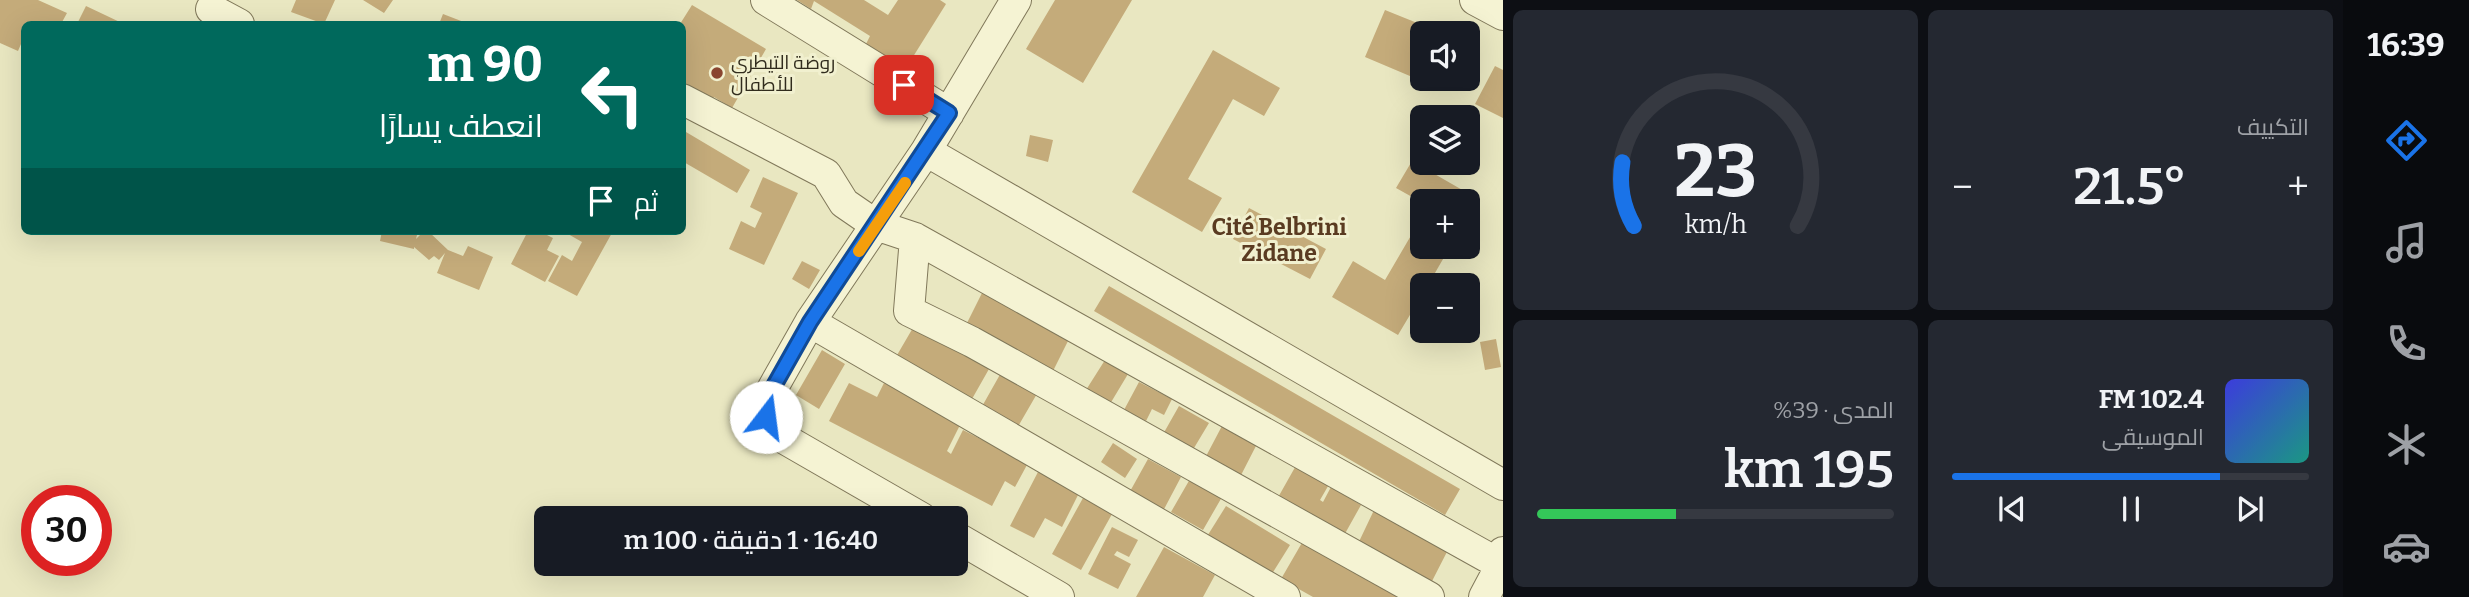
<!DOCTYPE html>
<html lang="ar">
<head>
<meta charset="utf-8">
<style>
	:root { --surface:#171b24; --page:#242831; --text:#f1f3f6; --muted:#9ea1a6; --line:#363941; --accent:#1a73e8 }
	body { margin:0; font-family:Bitter,Cairo,serif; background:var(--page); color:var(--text); direction:rtl; height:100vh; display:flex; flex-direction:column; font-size:26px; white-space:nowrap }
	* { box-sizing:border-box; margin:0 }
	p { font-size:23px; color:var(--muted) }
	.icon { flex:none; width:38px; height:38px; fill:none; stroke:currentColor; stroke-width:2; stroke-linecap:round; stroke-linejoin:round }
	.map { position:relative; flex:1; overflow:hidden; direction:ltr }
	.side { display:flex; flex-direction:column; gap:10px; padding:10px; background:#0d0f14; width:840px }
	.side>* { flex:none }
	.top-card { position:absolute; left:21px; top:21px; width:665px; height:214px; border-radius:10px; box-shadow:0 7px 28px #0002; direction:rtl; background:#00695c; color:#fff; overflow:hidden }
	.buttons { position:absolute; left:1410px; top:21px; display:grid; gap:14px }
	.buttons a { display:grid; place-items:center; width:70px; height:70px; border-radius:10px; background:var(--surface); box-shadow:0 7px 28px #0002; font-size:35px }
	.speed { position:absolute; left:21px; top:485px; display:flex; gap:14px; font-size:35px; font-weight:700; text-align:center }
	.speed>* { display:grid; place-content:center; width:91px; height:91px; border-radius:50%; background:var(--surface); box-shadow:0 7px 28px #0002; line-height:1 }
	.speed .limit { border:10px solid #d22; background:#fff; color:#111 }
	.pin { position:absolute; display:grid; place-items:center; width:60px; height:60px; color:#fff; margin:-30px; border-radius:14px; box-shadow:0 4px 10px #0006 }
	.me { position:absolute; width:77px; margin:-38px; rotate:15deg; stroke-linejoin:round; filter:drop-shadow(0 0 5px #0008) }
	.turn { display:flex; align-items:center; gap:24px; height:147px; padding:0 28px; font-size:32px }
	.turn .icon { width:91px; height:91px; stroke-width:2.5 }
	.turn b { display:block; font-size:49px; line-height:60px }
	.then { display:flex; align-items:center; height:66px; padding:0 28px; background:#0003; gap:14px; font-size:26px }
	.big { font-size:52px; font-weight:600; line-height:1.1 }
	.side .card { flex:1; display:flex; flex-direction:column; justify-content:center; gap:10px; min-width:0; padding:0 24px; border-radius:10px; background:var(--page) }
	.side .dial { align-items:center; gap:0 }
	.dial svg { height:182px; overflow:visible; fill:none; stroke:var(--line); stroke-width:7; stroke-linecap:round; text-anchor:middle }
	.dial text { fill:var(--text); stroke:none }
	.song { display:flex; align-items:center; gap:21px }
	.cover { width:84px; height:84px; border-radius:10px; background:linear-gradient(135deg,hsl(240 70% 55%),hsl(170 70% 35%)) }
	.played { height:7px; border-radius:4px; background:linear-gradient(90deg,var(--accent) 75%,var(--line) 75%) }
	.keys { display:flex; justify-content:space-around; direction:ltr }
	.heat { display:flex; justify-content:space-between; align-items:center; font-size:38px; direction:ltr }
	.charge { height:10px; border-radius:5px; background:linear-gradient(90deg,#34c759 39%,var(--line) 0) }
	.side .tiles { flex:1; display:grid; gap:10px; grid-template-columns:repeat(2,1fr) }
	.trip { position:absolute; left:534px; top:506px; width:434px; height:70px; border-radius:10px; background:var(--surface); box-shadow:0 7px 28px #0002; font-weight:600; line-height:70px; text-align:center; direction:rtl }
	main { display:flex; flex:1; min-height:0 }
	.tab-bar { display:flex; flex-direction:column; width:126px; justify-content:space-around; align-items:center; background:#090b0e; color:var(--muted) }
	.tab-bar .icon { width:49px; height:49px }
	.tab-bar .current { color:var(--accent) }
	.tab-bar b { font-size:32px; color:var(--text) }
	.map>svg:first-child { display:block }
	.building { fill:#c4ab7a }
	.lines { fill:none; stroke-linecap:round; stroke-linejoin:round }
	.minor-casing { stroke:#80785a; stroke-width:32 }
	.minor { stroke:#f5f3d3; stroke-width:30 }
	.route-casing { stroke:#114b97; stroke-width:18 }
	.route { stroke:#1a73e8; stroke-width:12 }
	.slow { stroke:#f59e0b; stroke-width:12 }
	.poi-dot { fill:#8a4530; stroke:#f1f0cf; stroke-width:2.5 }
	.labels { text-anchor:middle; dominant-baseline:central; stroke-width:6; stroke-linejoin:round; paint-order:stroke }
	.poi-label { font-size:19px; fill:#312c1d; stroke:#f1f0cf; text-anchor:start }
	.quarter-label { font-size:23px; font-weight:bold; fill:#5a3b21; stroke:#f1f0cf }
</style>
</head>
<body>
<main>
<nav class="tab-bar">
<b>16:39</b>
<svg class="icon current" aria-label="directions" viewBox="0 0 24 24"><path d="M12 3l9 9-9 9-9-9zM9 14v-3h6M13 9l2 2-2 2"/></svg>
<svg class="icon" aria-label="music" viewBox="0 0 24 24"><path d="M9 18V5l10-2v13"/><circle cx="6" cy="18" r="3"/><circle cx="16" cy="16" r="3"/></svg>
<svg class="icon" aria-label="phone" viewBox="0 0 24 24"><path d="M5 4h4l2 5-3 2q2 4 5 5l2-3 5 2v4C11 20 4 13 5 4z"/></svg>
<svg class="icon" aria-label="climate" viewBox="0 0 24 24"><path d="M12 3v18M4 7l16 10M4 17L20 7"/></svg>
<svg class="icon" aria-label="car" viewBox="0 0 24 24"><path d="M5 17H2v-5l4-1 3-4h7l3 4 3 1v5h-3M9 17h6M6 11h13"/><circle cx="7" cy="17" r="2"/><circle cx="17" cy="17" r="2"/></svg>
</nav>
<section class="side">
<div class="tiles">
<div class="card"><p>التكييف</p>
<div class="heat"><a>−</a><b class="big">21.5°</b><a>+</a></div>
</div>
<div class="card dial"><svg viewBox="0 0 100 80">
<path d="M14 69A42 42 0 1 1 86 69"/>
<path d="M14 69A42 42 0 0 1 9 41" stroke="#1a73e8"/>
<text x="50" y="56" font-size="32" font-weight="700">23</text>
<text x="50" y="72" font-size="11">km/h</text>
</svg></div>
<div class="card">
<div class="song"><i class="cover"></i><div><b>102.4 FM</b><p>الموسيقى</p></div></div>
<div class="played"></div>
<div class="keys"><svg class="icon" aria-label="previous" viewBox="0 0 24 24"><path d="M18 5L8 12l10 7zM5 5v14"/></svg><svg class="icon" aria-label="pause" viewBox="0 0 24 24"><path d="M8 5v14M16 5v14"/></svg><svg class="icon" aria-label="next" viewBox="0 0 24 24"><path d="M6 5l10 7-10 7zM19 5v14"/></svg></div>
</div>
<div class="card"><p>المدى · 39%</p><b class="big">195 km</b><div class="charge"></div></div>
</div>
</section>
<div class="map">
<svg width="1503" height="597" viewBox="0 0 1503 597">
	<rect width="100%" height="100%" fill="#e9e7c1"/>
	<path class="building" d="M0,0H38L67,13L61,24H24V37L18,51L0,43Z
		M296,0H335L324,24L291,12Z
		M363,0H393L384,13Z
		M797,0H864L888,15L898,0H940L946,4L906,68L866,44L870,36L814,1L811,9Z
		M1055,0H1132L1083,83L1026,49Z
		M692,5L766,49L732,108L714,97L706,111L682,98V24H680Z
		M86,6L124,24H77Z
		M1385,10L1437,31L1436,33H1423V65L1417,79L1365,57Z
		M443,14L469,24H439Z
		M1213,50L1280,88L1264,116L1233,99L1188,179L1222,198L1202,232L1132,192Z
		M1495,66L1503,70V118L1475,104Z
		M686,132L750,170L737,193L682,161V137Z
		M1030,135L1053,140L1048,162L1026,156Z
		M1412,161L1478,199L1468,216V201H1423V203L1396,188Z
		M763,177L798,193L764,265L729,249L741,221L755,228L762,213L750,207Z
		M1249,208L1326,249L1310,279L1233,239Z
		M1423,215V247H1450L1428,285H1423V293L1398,335L1332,297L1353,261L1385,280Z
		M382,231H418L416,239L424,231H428L448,250L463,256L468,246L493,257L479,290L437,273L445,253L439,260L434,256L429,260L414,247V249L380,241Z
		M528,231H539L553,238L547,250L559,256L545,282L511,264Z
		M570,231H613L577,296L548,281L562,255L572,261L582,242L568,234Z
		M802,261L820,270L809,289L792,279Z
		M1109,286L1460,489L1445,515L1094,311Z
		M984,289L1072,333L1051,375L963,331Z
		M914,326L989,369L968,406L893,362Z
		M1496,339L1501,367L1485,370L1480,342Z
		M822,350L845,364L819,409L796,395Z
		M1105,360L1128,374L1110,404L1086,390Z
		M1002,371L1038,392L1016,430L980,410Z
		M1139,382L1172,399L1164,415L1152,409L1146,421L1124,410Z
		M849,383L877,397L884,383L961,423L947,451L951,454L963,430L1028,463L1015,487L1005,481L992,506L829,421Z
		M1179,406L1209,423L1191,453L1162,436Z
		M1223,424L1258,442L1238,481L1203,462Z
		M1113,443L1137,459L1125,478L1101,462Z
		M1148,459L1181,477L1162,513L1128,495Z
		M1298,462L1331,481L1320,500L1323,502L1331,487L1361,505L1342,539L1276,501Z
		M1038,472L1079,493L1062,527L1045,518L1034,538L1010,526Z
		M1190,479L1222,497L1203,530L1171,512Z
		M1083,498L1112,514L1081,570L1052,554Z
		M1226,506L1290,545L1270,577L1206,538Z
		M1375,508L1450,546L1429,587L1355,550Z
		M1112,527L1138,540L1129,557L1117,551L1114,555L1131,564L1118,589L1088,574Z
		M1303,541L1400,597H1313L1281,579Z
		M1164,547L1215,575L1203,597H1136Z"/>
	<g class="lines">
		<defs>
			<path id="minor" d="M766,0L949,113
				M1475,0L1503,15
				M211,9L239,24
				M682,99L826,174L844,203L876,225L915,238L1503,566
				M926,151L1503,485
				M915,238L909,311L972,342L1429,597
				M810,322L1285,597
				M922,518L783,438L767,417L766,400L810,322L926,151L1016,0
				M956,537L1059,597
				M1484,597L1501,565L1503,552"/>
		</defs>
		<use href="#minor" class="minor-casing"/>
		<use href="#minor" class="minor"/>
	</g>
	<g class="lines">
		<defs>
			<path id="route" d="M766,417V400L810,322L949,113L904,85"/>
		</defs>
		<use href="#route" class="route-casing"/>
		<use href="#route" class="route"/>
		<path class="slow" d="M859,251L905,183"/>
	</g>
	<circle class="poi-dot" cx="717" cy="73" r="7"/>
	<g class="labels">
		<g class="poi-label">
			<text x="731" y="62">روضة التيطري<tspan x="731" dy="22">للأطفال</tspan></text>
		</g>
		<g class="quarter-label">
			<text x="1279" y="227">Cité Belbrini<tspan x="1279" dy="26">Zidane</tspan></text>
		</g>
	</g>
</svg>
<div class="buttons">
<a><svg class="icon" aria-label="sound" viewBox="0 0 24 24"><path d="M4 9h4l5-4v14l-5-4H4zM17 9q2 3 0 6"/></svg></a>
<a><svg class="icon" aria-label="layers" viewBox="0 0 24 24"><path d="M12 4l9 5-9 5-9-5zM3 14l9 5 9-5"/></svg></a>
<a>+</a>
<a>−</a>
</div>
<div class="speed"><div class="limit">30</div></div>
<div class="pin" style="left:904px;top:85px;background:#d93025"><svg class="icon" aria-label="arrive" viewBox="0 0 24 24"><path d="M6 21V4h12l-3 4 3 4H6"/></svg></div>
<svg class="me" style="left:766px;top:417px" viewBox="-20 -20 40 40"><circle r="19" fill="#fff"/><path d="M0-13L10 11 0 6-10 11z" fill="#1a73e8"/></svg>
<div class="trip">16:40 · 1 دقيقة · 100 m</div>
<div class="top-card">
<div class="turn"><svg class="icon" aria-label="left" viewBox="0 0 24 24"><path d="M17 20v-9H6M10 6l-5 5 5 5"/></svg><div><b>90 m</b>انعطف يسارًا</div></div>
<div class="then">ثم<svg class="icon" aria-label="arrive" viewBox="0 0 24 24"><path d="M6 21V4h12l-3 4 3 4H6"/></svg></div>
</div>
</div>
</main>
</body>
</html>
